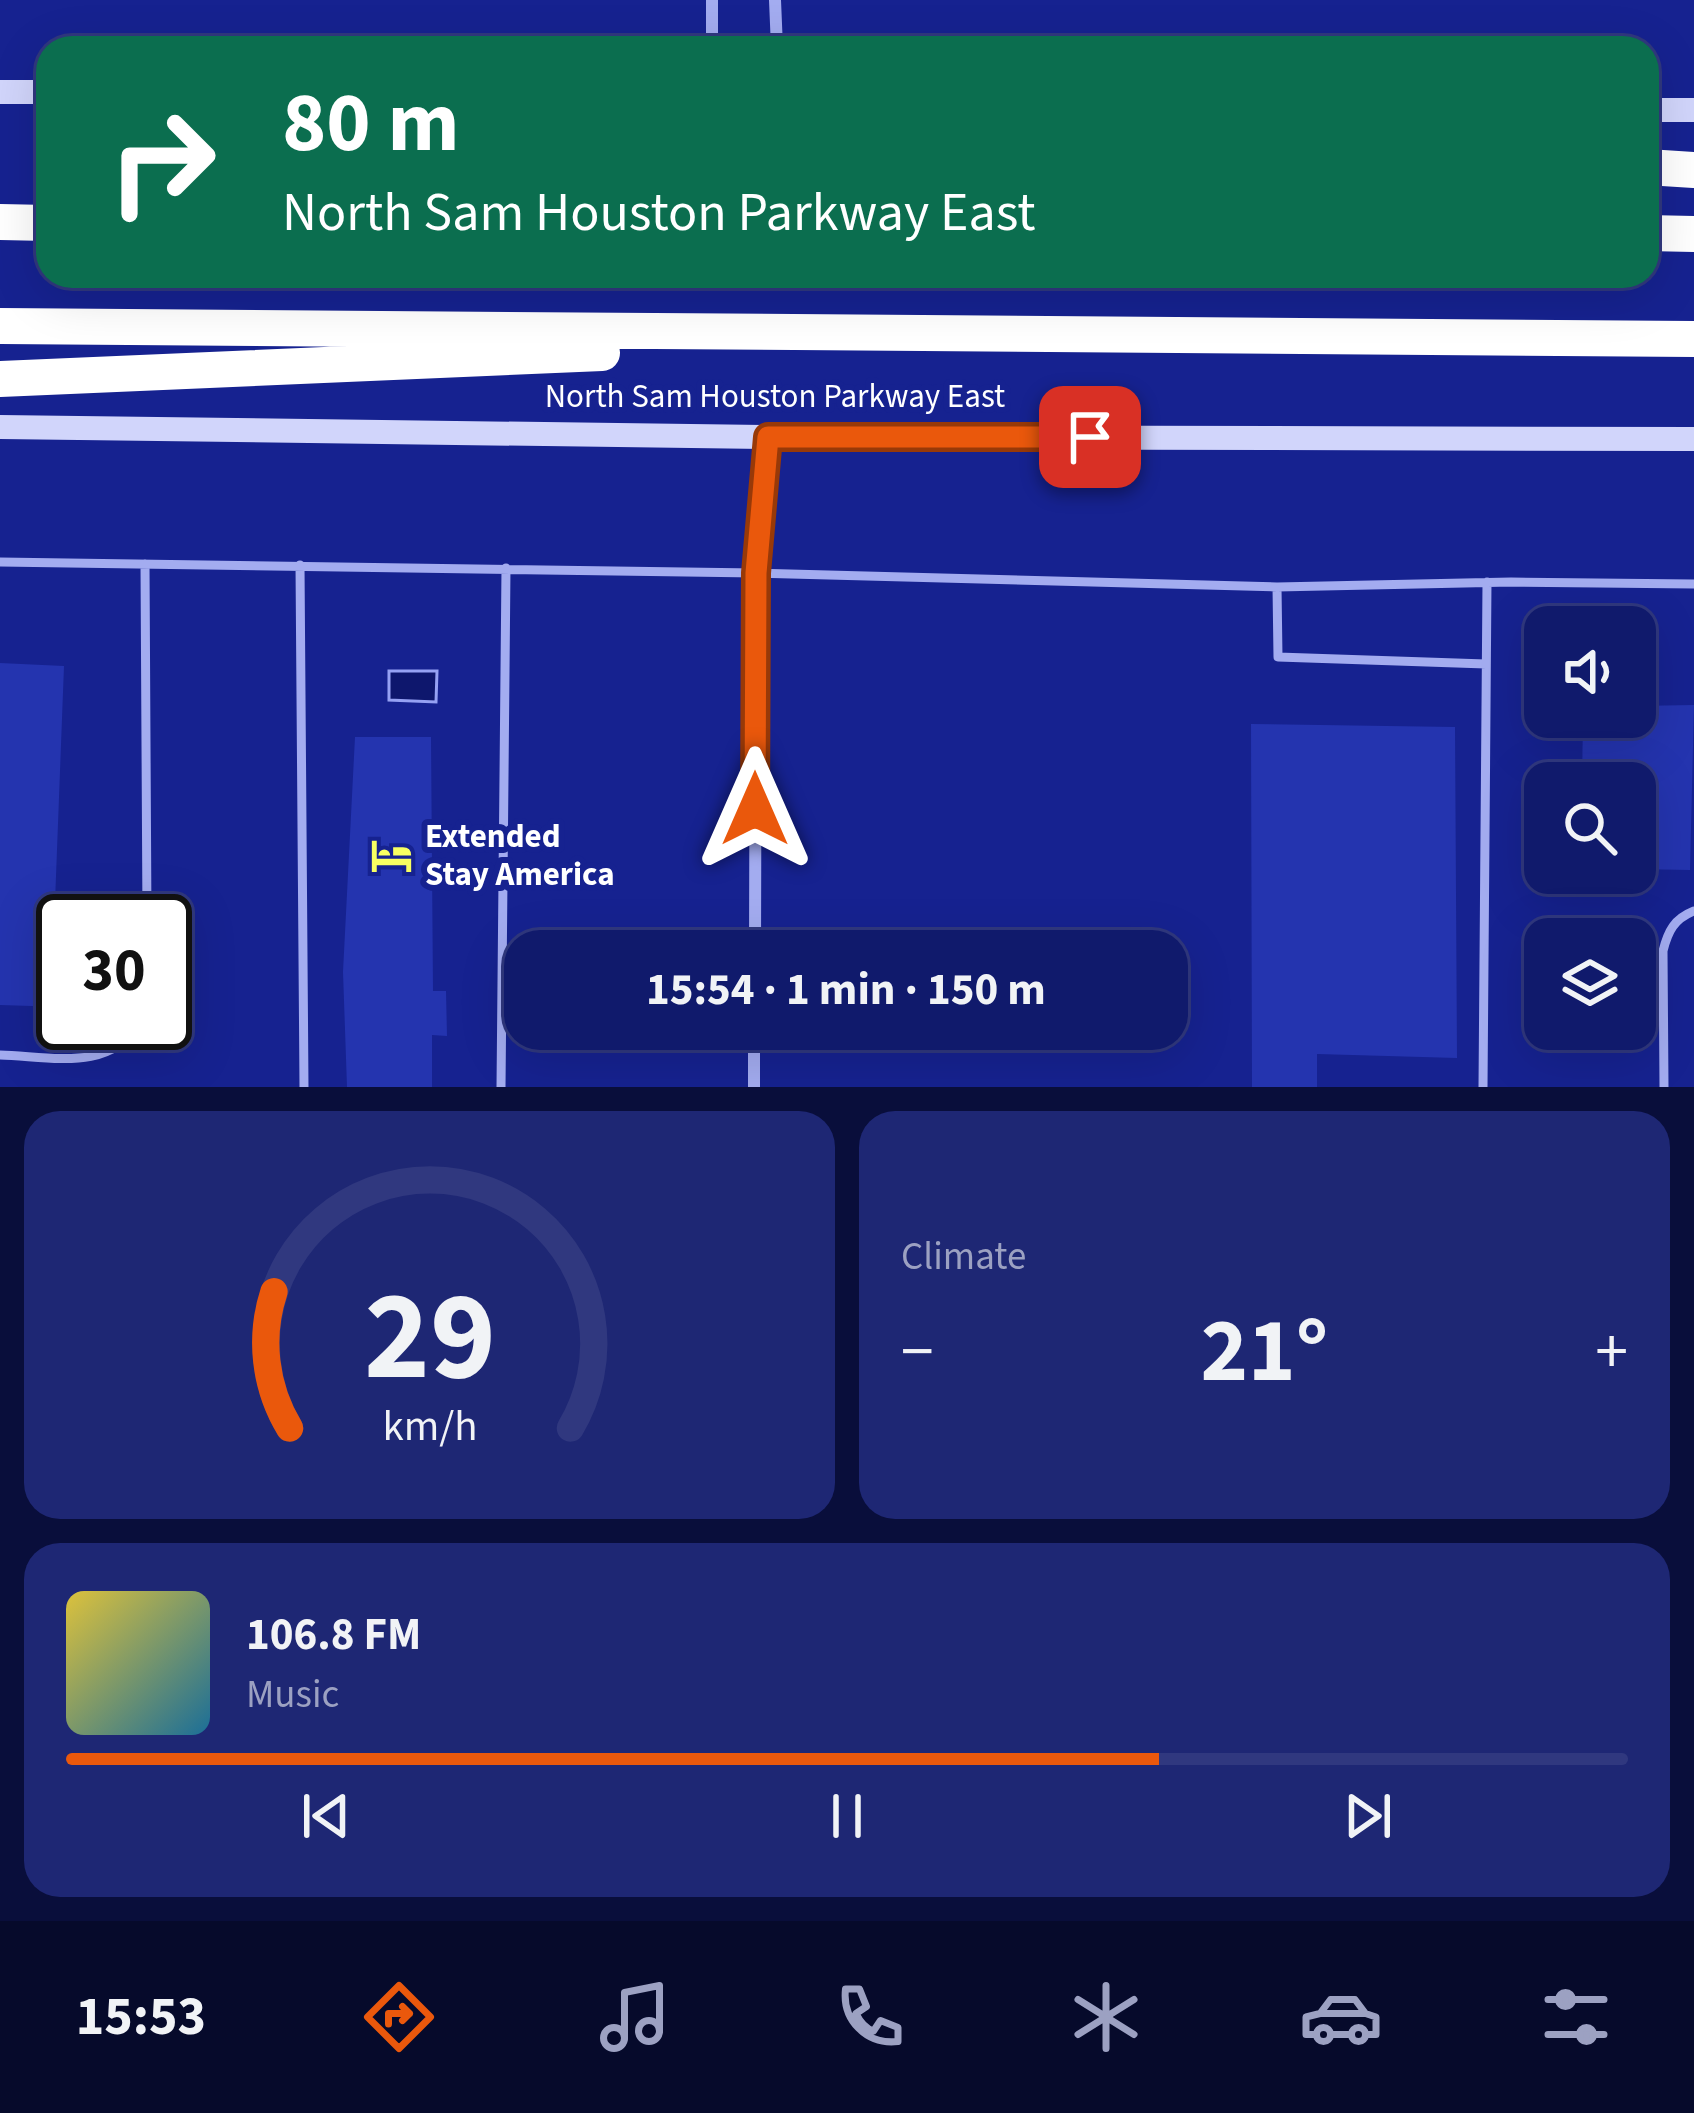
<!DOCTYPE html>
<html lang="en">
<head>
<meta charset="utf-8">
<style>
	:root { --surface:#101a6c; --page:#1e2774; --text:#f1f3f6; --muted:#9ca1c2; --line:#30387f; --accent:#ea580c }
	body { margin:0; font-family:"Source Sans 3",sans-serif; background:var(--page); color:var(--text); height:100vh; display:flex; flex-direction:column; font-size:45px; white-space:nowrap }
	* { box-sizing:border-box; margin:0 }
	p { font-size:39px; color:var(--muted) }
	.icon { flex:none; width:66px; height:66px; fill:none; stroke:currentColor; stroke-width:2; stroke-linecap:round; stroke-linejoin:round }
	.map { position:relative; height:1087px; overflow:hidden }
	.drawer { display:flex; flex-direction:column; gap:24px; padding:24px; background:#090e3b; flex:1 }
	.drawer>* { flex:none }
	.guide { position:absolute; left:36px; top:36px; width:1623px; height:252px; border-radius:36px; box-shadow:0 12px 48px #0002,0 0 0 3px var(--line); background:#0b6e4f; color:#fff; overflow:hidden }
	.tools { position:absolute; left:1524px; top:606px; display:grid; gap:24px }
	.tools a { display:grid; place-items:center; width:132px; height:132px; border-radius:24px; background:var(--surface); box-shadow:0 12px 48px #0002,0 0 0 3px var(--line); font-size:60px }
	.speed { position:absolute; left:36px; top:894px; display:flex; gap:24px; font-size:60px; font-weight:700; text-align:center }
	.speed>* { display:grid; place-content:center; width:156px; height:156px; border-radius:50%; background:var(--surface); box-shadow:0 12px 48px #0002,0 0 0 3px var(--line); line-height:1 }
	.speed .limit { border:6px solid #111; border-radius:18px; background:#fff; color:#111 }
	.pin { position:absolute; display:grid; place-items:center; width:102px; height:102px; color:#fff; margin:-51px; border-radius:24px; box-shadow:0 6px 18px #0006 }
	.me { position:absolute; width:132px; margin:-66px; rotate:0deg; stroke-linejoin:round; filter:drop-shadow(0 0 9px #0008) }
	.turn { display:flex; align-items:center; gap:42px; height:252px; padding:0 48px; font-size:54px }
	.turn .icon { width:156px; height:156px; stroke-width:2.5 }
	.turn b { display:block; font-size:84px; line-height:102px }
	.big { font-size:90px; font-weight:700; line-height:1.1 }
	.drawer .card { flex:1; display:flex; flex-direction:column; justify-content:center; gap:18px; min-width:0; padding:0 42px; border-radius:36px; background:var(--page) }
	.drawer .dial { align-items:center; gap:0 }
	.dial svg { height:312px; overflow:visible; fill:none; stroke:var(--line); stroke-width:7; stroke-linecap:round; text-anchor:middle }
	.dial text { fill:var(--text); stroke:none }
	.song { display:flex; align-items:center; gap:36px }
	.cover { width:144px; height:144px; border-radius:18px; background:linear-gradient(135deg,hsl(50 70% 55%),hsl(200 70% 35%)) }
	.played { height:12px; border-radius:6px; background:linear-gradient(90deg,var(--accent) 70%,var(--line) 70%) }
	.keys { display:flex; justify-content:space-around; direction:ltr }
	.heat { display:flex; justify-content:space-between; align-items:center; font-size:66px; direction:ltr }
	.drawer .tiles { flex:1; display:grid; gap:24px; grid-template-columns:1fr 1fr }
	.card:last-child { grid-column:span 2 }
	.trip { position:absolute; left:504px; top:930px; width:684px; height:120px; border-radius:36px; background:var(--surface); box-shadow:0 12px 48px #0002,0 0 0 3px var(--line); font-weight:700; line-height:120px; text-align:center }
	.tab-bar { display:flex; height:192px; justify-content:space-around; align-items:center; background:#060a2b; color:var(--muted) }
	.tab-bar .icon { width:84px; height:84px }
	.tab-bar .active { color:var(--accent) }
	.tab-bar b { font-size:54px; color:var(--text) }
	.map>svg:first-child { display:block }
	.water { fill:#0e176d; stroke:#95a1f3; stroke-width:3 }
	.building { fill:#2434af }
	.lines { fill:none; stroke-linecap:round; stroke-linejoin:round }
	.lane { stroke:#a3acf0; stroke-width:9 }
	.street { stroke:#a3acf0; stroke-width:12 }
	.secondary { stroke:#d1d5fb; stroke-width:24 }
	.highway { stroke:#fff; stroke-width:36 }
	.route-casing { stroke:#983908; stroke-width:30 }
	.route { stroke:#ea580c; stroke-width:21 }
	.labels { text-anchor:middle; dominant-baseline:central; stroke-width:12; stroke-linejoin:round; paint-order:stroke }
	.street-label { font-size:33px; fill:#fff; stroke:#162290 }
	.poi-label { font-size:33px; font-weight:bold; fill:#fff; stroke:#162290; text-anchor:start }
</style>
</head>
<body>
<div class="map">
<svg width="1694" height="1087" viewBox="0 0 1694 1087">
	<rect width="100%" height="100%" fill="#162290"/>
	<path class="water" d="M389,671H437L436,702L389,700Z"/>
	<path class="building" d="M0,663L64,666L54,929L63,930V1007L0,1005Z
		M1694,705L1690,870L1635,869V783H1582L1583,717H1635V706Z
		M1251,724L1455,727L1457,1058L1317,1054V1087H1252Z
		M355,737H431L433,991H446L447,1036L432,1035V1087H347L343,972Z"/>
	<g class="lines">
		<path class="lane" d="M0,562L756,573L1277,587L1511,582L1694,584
			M145,564L147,921
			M300,565L304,1087
			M1277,587L1278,657L1486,664
			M0,1055C48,1056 112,1073 137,1023
			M501,1087L506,568
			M1483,1087L1487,582
			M1664,1087L1663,951C1668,931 1674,919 1694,911"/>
		<path class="street" d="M775,0L777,48
			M712,48V0
			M755,951L756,573L768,437
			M754,1087V1029"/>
		<path class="secondary" d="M0,92H48
			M1647,110H1694
			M0,427L768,437L1694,439"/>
		<path class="highway" d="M1647,167L1694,170
			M0,222L48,223
			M1647,233L1694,234
			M0,326L1694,339
			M0,379L602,353"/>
	</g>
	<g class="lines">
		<defs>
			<path id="route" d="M755,809L756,573L768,437H1090"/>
		</defs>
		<use href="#route" class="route-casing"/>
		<use href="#route" class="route"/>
	</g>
	<defs>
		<symbol id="hotel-bare" viewBox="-9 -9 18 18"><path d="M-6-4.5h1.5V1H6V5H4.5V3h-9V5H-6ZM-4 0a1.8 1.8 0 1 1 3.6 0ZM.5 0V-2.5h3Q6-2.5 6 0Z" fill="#f8ff62" stroke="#162290" stroke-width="2.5" paint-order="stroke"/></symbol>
	</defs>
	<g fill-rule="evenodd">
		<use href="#hotel-bare" x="362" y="826" width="59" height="59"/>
	</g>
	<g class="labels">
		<g class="street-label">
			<text x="775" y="396">North Sam Houston Parkway East</text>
		</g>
		<g class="poi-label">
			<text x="425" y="836">Extended<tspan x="425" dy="38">Stay America</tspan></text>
		</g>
	</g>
</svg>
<div class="tools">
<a><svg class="icon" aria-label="sound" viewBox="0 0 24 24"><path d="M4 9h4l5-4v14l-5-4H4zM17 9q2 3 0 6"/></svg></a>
<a><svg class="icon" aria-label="search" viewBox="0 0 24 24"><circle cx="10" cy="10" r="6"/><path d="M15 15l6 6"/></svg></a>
<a><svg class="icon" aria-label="layers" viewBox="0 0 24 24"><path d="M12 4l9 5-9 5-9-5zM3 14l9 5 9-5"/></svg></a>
</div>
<div class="speed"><div class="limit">30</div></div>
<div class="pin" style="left:1090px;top:437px;background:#d93025"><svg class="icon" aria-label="arrive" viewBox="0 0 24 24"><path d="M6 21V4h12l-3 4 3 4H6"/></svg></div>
<svg class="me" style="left:755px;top:809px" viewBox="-20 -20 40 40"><path d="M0-17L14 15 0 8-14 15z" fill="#ea580c" stroke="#fff" stroke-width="4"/></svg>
<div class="trip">15:54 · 1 min · 150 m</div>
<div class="guide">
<div class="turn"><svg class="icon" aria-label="right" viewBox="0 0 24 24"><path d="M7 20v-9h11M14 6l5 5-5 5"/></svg><div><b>80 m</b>North Sam Houston Parkway East</div></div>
</div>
</div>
<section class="drawer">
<div class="tiles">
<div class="card dial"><svg viewBox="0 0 100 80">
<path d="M14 69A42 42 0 1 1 86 69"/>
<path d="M14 69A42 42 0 0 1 10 34" stroke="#ea580c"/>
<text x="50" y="56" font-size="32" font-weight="700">29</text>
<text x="50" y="72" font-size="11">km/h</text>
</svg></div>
<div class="card"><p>Climate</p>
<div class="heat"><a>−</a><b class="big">21°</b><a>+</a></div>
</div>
<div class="card">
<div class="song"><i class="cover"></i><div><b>106.8 FM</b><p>Music</p></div></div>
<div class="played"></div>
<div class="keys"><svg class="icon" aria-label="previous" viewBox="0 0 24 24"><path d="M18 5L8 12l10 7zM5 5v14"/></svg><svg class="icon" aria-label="pause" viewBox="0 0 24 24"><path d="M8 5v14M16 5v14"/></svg><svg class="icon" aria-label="next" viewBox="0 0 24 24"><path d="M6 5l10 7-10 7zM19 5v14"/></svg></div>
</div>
</div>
</section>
<nav class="tab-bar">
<b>15:53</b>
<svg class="icon active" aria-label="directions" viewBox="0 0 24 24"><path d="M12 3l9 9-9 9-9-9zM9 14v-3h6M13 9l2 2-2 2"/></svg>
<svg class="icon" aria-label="music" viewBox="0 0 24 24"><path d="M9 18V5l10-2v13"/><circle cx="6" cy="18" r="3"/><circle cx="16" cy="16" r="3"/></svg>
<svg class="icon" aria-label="phone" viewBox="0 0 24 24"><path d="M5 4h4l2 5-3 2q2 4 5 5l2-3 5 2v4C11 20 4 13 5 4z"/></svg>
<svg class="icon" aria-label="climate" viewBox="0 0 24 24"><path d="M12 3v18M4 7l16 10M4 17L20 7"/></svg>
<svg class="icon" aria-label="car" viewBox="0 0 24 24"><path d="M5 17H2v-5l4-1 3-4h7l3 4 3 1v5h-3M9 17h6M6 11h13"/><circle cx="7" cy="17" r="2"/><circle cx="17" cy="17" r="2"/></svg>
<svg class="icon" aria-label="filters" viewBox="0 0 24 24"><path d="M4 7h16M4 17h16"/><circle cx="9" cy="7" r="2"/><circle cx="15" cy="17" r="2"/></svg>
</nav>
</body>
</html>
